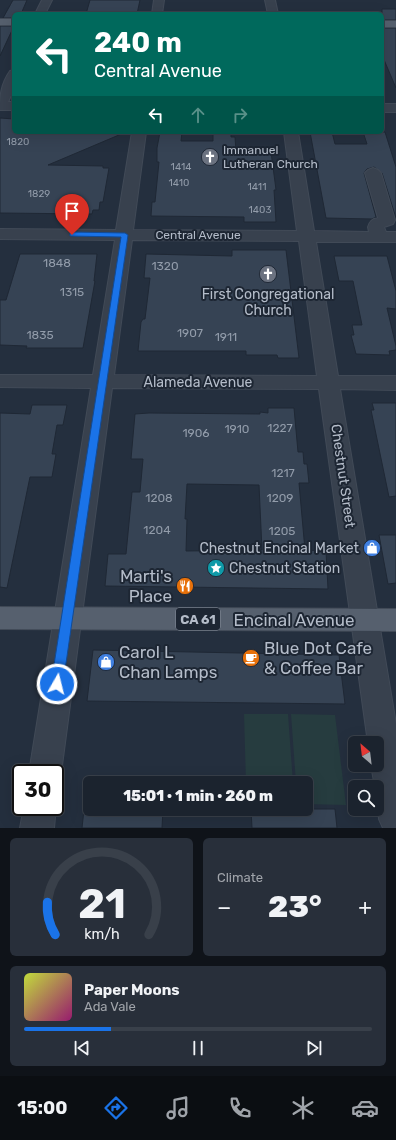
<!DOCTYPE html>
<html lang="en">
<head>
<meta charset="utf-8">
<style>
	:root { --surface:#1b232e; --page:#282f3a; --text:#f1f3f6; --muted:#a0a4aa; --line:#39404a; --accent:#1a73e8 }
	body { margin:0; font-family:Rubik,sans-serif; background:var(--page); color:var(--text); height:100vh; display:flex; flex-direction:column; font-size:15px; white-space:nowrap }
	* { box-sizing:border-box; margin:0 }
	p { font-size:13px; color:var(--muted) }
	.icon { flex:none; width:22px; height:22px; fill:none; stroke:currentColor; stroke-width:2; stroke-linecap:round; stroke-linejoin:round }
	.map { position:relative; height:828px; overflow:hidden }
	.drawer { display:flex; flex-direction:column; gap:10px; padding:10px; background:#0f1319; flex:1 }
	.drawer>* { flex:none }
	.hud { position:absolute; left:12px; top:12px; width:372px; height:122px; border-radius:6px; box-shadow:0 4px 16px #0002,0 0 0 1px var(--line); background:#00695c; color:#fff; overflow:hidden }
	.needle { width:26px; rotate:332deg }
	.fabs { position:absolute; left:348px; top:736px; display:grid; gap:8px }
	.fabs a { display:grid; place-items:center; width:36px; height:36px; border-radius:6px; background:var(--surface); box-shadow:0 4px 16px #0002,0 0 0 1px var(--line); font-size:20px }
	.speed { position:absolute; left:12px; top:764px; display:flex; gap:8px; font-size:20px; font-weight:700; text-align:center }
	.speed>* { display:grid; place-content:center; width:52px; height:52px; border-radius:50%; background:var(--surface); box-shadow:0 4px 16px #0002,0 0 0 1px var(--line); line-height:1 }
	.speed .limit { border:2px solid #111; border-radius:6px; background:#fff; color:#111 }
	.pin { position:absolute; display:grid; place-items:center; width:34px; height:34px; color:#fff; margin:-41px -17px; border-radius:50% 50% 50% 0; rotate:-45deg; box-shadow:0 0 4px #0007 }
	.pin .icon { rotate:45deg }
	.me { position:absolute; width:44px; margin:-22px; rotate:8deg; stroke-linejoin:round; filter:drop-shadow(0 0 3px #0008) }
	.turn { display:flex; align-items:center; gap:14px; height:84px; padding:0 16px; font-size:18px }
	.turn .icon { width:52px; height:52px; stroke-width:2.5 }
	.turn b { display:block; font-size:28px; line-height:34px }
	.lanes { display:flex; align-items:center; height:38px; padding:0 16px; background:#0003; justify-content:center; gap:20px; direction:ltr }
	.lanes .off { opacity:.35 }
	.big { font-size:30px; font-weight:800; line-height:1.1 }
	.drawer .card { flex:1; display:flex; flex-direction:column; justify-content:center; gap:6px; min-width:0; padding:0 14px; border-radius:6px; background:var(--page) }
	.drawer .dial { align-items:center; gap:0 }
	.dial svg { height:104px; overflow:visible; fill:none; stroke:var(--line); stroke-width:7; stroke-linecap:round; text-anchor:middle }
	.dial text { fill:var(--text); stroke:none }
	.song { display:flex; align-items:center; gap:12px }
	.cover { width:48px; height:48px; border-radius:6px; background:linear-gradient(135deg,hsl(70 70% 55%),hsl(320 70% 35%)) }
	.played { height:4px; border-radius:2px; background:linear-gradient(90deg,var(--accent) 25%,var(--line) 25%) }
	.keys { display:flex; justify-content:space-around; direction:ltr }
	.heat { display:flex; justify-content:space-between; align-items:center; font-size:22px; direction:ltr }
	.drawer .tiles { flex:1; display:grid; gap:10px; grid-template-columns:1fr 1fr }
	.card:last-child { grid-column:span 2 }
	.trip { position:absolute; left:83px; top:776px; width:230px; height:40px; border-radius:6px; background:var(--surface); box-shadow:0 4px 16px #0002,0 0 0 1px var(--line); font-weight:800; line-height:40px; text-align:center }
	.dock { display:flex; height:64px; justify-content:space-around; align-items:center; background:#0b0e12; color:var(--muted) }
	.dock .icon { width:28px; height:28px }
	.dock .active { color:var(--accent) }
	.dock b { font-size:18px; color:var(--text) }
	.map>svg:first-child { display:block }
	.green { fill:#263c3f }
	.building { fill:#364354; stroke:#1f2835; fill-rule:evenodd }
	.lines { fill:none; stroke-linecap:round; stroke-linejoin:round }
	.minor-casing { stroke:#414a57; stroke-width:2 }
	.major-casing { stroke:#414a57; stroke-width:2 }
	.minor { fill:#38414e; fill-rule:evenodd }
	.major { fill:#56606e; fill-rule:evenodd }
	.route { fill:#1a73e8; stroke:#114b97 }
	.labels { text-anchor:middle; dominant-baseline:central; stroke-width:4; stroke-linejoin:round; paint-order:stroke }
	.far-number-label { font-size:10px; fill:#929caa }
	.far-poi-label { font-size:12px; fill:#b4bcc9; stroke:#1d2633; text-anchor:start }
	.far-street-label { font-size:12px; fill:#b4bcc9; stroke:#1d2633 }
	.number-label { font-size:12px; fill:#929caa }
	.shield { fill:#1d2633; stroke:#878f9c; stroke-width:1 }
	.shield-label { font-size:13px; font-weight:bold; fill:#b4bcc9 }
	.poi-label { font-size:14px; fill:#b4bcc9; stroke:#1d2633 }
	.street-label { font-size:14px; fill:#b4bcc9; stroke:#1d2633 }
	.near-poi-label { font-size:17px; fill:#b4bcc9; stroke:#1d2633; text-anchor:start }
	.near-street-label { font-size:17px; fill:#b4bcc9; stroke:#1d2633 }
</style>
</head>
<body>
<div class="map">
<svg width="396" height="828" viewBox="0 0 396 828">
	<rect width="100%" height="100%" fill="#242f3e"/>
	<path class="green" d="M244,714H288L293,783H246Z
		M291,714L335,715L346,805L306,804V783H296Z"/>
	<path class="building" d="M13,0H27L21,14H14V18H3Z
		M90,0H140L137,14H86Z
		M382,9H396V20H382Z
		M0,26H14L0,56Z
		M382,28H396V88L382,55Z
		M0,118L14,119V132H126L48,165L103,166V168H109L103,202H100L99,210H93L92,214L0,213Z
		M160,132H182L181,141H213V132H231V137H235L236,151L271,152L275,182L276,190H274L276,222H244V217L151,216L152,202H155L159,162H157V148Z
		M310,132H332L335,144H367L363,132H385L396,167V218L382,173L374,167L367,169L364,173L376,217L372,219L326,218Z
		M232,250H286L299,358H278L277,355H246V351H138L141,322L143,319H145L150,278H144L146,254L232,256Z
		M20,254H97L94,281H95L83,348H26L27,346L0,345V300H6Z
		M334,256H387L396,291V309L387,308L396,346V350L389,351L390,355L356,354L351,335H354L352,325H362L353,281H339Z
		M372,403H396V496L389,497L371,410H374Z
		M32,405H67L63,425H57L52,454H56L52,477H30L7,588L0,587V413L30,414Z
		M268,408H294L298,452H303L304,464H307L309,483H299L305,550L326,551L328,589L105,586L108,554H126L132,492H140L143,459H131L135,414L149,413L260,414V412L268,413ZM187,484L259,485L262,550L186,551L187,519H185Z
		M379,535H396V583L388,584Z
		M93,650L339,655L345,704L87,701Z
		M87,782L164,783H90V809H163L162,828H82Z
		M251,809H335L337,828H252Z"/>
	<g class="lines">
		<defs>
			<path id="minor" d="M42,0H52L45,14H35Z
				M154,0H164L162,14H152Z
				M265,0H275L278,14H268Z
				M14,70V89L8,102H14V110H0C0,95 1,84 10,71Z
				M382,104H396V112H382Z
				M132,132H146L133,230L297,231L284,132H298L314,231L369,232L368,227C370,221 372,219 378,218L365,173L368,170L373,168L378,170L381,173L395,220L393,224L384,227L386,232H396V242H316L338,376H396V390L340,389L396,724V828H383L379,819L377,787H375L371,765H377V743H368L319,389L112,388L61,773L55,784V773H29L91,388L0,387V375H93L115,240L0,239V229L116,230ZM132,240L299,241L317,376L114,375Z
				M55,804L56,807L54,828H20L24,807H55Z"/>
			<path id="major" d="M0,19H14V25H0Z
				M382,21H396V27H382Z
				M0,607L396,609V631L0,629Z"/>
		</defs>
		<use href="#minor" class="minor-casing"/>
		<use href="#major" class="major-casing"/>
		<use href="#minor" class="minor"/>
		<use href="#major" class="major"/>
	</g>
	<path class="route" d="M72,232L125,233L128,235L63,684L62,688L57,690L53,688L51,684L121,237L70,236V233Z"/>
	<defs>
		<symbol id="church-disc" viewBox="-11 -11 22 22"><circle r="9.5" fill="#6b7280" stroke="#1d2633"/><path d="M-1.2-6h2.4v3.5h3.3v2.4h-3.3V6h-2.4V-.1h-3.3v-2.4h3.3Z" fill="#fff"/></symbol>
		<symbol id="shop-disc" viewBox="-11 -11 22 22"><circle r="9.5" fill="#3f7fe0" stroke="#1d2633"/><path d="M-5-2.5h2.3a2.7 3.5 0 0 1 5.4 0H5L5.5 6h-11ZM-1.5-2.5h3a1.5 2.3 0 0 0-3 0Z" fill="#fff"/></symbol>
		<symbol id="sight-disc" viewBox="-11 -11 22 22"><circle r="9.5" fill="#0f9aa8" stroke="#1d2633"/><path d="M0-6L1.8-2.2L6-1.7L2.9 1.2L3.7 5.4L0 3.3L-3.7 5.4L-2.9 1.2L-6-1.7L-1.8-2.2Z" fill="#fff"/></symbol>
		<symbol id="restaurant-disc" viewBox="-11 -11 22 22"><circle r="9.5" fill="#e8710a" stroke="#1d2633"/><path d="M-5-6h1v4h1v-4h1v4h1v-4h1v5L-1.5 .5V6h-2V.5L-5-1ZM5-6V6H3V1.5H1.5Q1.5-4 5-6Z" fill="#fff"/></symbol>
		<symbol id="cafe-disc" viewBox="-11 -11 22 22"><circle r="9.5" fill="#e8710a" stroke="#1d2633"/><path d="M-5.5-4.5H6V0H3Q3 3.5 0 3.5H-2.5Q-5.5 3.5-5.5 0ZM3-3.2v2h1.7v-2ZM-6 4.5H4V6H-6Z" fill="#fff"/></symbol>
	</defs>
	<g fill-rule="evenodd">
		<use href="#church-disc" x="200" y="147" width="20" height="20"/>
		<use href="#church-disc" x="258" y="264" width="20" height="20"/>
		<use href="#shop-disc" x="362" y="538" width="20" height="20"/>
		<use href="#sight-disc" x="206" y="558" width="20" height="20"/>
		<use href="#restaurant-disc" x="175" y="576" width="20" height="20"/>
		<use href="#cafe-disc" x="241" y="648" width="20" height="20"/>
		<use href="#shop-disc" x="96" y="652" width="20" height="20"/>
	</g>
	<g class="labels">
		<g class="far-number-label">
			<text x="18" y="142">1820</text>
			<text x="181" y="167">1414</text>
			<text x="179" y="183">1410</text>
			<text x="257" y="187">1411</text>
			<text x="39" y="194">1829</text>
			<text x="260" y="210">1403</text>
		</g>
		<g class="far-poi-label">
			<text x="223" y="150">Immanuel<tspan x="223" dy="14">Lutheran Church</tspan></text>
		</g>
		<g class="far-street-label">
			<text x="198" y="235">Central Avenue</text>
		</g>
		<g class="number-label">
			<text x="57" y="263">1848</text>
			<text x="165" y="266">1320</text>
			<text x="72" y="292">1315</text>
			<text x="190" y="333">1907</text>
			<text x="40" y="335">1835</text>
			<text x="226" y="337">1911</text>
			<text x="280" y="428">1227</text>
			<text x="237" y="429">1910</text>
			<text x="196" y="433">1906</text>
			<text x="283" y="473">1217</text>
			<text x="159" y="498">1208</text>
			<text x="280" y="498">1209</text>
			<text x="157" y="530">1204</text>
			<text x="282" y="531">1205</text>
		</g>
		<rect class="shield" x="176" y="608" width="44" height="22" rx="3"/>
		<g class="shield-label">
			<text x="198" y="619">CA 61</text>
		</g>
		<g class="poi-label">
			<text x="268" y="294">First Congregational<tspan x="268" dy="16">Church</tspan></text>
			<text x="359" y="548" text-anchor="end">Chestnut Encinal Market</text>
			<text x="229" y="568" text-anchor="start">Chestnut Station</text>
		</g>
		<g class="street-label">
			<text x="198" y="382">Alameda Avenue</text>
			<text transform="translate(343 476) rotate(82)">Chestnut Street</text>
		</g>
		<g class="near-poi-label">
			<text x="172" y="576" text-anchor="end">Marti's<tspan x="172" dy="20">Place</tspan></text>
			<text x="264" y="648">Blue Dot Cafe<tspan x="264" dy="20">&amp; Coffee Bar</tspan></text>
			<text x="119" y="652">Carol L<tspan x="119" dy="20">Chan Lamps</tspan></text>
		</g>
		<g class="near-street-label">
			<text x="294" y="620">Encinal Avenue</text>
		</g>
	</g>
</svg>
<div class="fabs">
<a><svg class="needle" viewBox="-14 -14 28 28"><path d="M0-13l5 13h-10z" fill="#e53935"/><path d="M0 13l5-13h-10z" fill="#a0a4aa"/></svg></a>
<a><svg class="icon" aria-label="search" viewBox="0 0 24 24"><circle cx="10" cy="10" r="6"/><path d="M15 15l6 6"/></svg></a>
</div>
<div class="speed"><div class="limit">30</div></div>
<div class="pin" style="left:72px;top:235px;background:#d93025"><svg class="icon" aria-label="arrive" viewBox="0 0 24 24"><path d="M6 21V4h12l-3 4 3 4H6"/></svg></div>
<svg class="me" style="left:57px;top:684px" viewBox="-20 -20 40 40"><circle r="17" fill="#1a73e8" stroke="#fff" stroke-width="3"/><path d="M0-11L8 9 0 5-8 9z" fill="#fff"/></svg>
<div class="trip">15:01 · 1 min · 260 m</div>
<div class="hud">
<div class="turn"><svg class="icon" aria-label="left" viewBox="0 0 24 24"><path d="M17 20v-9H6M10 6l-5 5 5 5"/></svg><div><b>240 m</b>Central Avenue</div></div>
<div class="lanes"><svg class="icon" aria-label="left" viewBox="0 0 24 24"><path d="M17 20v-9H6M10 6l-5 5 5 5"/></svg><svg class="icon off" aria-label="ahead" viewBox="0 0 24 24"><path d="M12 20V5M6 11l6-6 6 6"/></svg><svg class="icon off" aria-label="right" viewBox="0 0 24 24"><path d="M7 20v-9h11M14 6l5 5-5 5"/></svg></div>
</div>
</div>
<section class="drawer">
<div class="tiles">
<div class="card dial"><svg viewBox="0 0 100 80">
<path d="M14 69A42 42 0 1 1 86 69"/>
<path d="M14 69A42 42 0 0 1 8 44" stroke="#1a73e8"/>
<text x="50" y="56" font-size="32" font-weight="700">21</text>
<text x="50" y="72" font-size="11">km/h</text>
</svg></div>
<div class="card"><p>Climate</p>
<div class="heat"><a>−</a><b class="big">23°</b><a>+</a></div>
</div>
<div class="card">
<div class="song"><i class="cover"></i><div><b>Paper Moons</b><p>Ada Vale</p></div></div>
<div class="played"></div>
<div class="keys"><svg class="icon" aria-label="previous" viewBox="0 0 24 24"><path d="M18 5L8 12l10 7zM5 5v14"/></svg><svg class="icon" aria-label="pause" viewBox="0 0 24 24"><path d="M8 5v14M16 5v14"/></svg><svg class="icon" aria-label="next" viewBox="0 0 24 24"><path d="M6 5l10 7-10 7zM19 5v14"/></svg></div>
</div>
</div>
</section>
<nav class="dock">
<b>15:00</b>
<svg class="icon active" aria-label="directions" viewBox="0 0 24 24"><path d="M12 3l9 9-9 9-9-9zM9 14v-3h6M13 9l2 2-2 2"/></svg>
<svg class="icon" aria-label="music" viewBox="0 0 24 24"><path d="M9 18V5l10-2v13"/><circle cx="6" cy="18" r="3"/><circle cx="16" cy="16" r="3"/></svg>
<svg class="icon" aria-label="phone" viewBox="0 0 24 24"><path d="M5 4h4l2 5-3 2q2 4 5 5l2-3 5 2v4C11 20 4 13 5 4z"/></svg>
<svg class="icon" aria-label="climate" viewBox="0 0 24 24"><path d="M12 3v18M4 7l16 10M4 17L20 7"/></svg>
<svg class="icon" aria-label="car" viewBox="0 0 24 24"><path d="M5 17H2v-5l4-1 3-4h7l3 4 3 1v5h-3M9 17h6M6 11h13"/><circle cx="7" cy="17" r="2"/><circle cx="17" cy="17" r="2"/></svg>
</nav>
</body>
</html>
